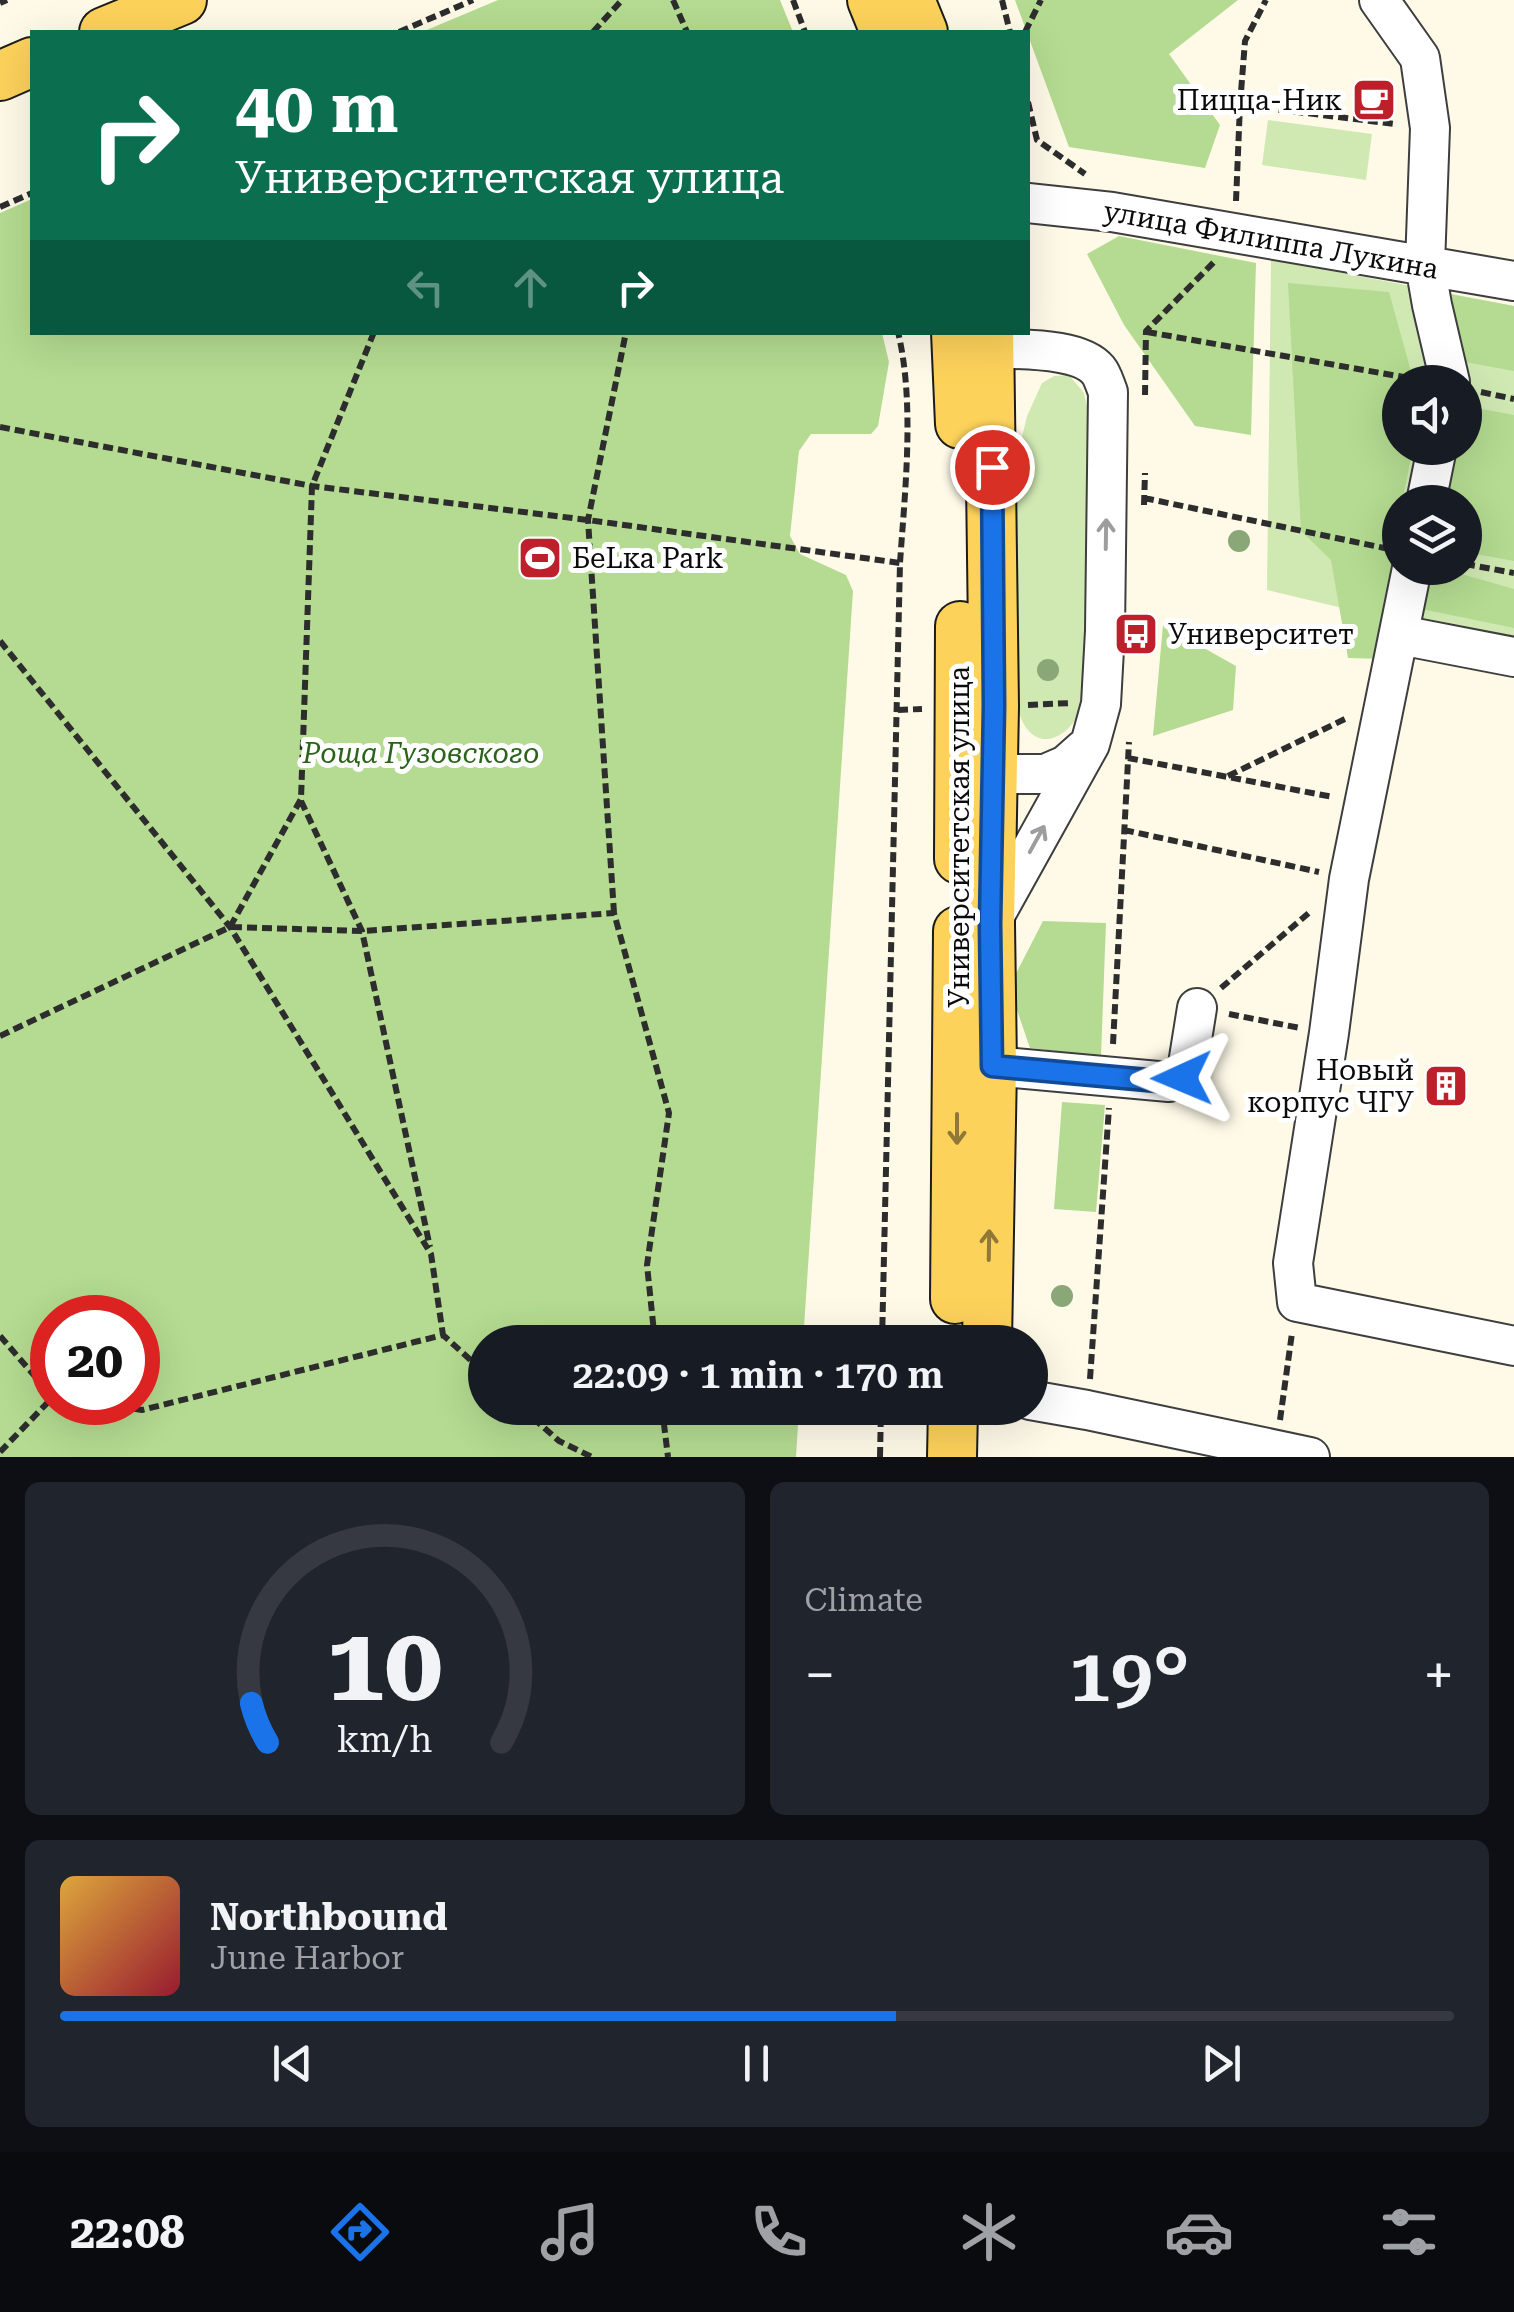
<!DOCTYPE html>
<html lang="en">
<head>
<meta charset="utf-8">
<style>
	:root { --surface:#171b24; --page:#20242c; --text:#f1f3f6; --muted:#9ea1a6; --line:#363941; --accent:#1a73e8 }
	body { margin:0; font-family:"Roboto Serif",serif; background:var(--page); color:var(--text); height:100vh; display:flex; flex-direction:column; font-size:38px; white-space:nowrap }
	* { box-sizing:border-box; margin:0 }
	p { font-size:32px; color:var(--muted) }
	.icon { flex:none; width:55px; height:55px; fill:none; stroke:currentColor; stroke-width:2; stroke-linecap:round; stroke-linejoin:round }
	.map { position:relative; height:1457px; overflow:hidden }
	.panel { display:flex; flex-direction:column; gap:25px; padding:25px; background:#0d0f14; flex:1 }
	.panel>* { flex:none }
	.hud { position:absolute; left:30px; top:30px; width:1000px; height:305px; border-radius:0px; box-shadow:0 10px 40px #0002; background:#0b6e4f; color:#fff; overflow:hidden }
	.controls { position:absolute; left:1382px; top:365px; display:grid; gap:20px }
	.controls a { display:grid; place-items:center; width:100px; height:100px; border-radius:50%; background:var(--surface); box-shadow:0 10px 40px #0002; font-size:50px }
	.speed { position:absolute; left:30px; top:1295px; display:flex; gap:20px; font-size:50px; font-weight:700; text-align:center }
	.speed>* { display:grid; place-content:center; width:130px; height:130px; border-radius:50%; background:var(--surface); box-shadow:0 10px 40px #0002; line-height:1 }
	.speed .limit { border:15px solid #d22; background:#fff; color:#111 }
	.pin { position:absolute; display:grid; place-items:center; width:85px; height:85px; color:#fff; margin:-42px; border:5px solid #fff; border-radius:50%; box-shadow:0 2px 10px #0007 }
	.me { position:absolute; width:110px; margin:-55px; rotate:269deg; stroke-linejoin:round; filter:drop-shadow(0 0 8px #0008) }
	.turn { display:flex; align-items:center; gap:35px; height:210px; padding:0 40px; font-size:45px }
	.turn .icon { width:130px; height:130px; stroke-width:2.5 }
	.turn b { display:block; font-size:70px; line-height:85px }
	.lanes { display:flex; align-items:center; height:95px; padding:0 40px; background:#0003; justify-content:center; gap:50px; direction:ltr }
	.lanes .off { opacity:.35 }
	.big { font-size:75px; font-weight:600; line-height:1.1 }
	.panel .widget { flex:1; display:flex; flex-direction:column; justify-content:center; gap:15px; min-width:0; padding:0 35px; border-radius:15px; background:var(--page) }
	.panel .dial { align-items:center; gap:0 }
	.dial svg { height:260px; overflow:visible; fill:none; stroke:var(--line); stroke-width:7; stroke-linecap:round; text-anchor:middle }
	.dial text { fill:var(--text); stroke:none }
	.song { display:flex; align-items:center; gap:30px }
	.cover { width:120px; height:120px; border-radius:15px; background:linear-gradient(135deg,hsl(40 70% 55%),hsl(350 70% 35%)) }
	.played { height:10px; border-radius:5px; background:linear-gradient(90deg,var(--accent) 60%,var(--line) 60%) }
	.keys { display:flex; justify-content:space-around; direction:ltr }
	.heat { display:flex; justify-content:space-between; align-items:center; font-size:55px; direction:ltr }
	.panel .tiles { flex:1; display:grid; gap:25px; grid-template-columns:1fr 1fr }
	.widget:last-child { grid-column:span 2 }
	.trip { position:absolute; left:468px; top:1325px; width:580px; height:100px; border-radius:50px; background:var(--surface); box-shadow:0 10px 40px #0002; font-weight:600; line-height:100px; text-align:center }
	.tabs { display:flex; height:160px; justify-content:space-around; align-items:center; background:#090b0e; color:var(--muted) }
	.tabs .icon { width:70px; height:70px }
	.tabs .selected { color:var(--accent) }
	.tabs b { font-size:45px; color:var(--text) }
	.map>svg:first-child { display:block }
	.green { fill:#d0e9b2; fill-rule:evenodd }
	.forest { fill:#b4db91; fill-rule:evenodd }
	.lines { fill:none; stroke-linecap:round; stroke-linejoin:round }
	.minor-casing { stroke:#3e3e3e; stroke-width:42 }
	.major-casing { stroke:#1c1c1c; stroke-width:52 }
	.path { stroke:#2d2d2d; stroke-width:6; stroke-dasharray:10 5; stroke-linecap:butt }
	.minor { stroke:#fff; stroke-width:38 }
	.major { stroke:#fdd25b; stroke-width:48 }
	.tree { fill:#8aa777 }
	.oneway { stroke:#9d9d9d }
	.oneway2 { stroke:#907837 }
	.route-casing { stroke:#114b97; stroke-width:25 }
	.route { stroke:#1a73e8; stroke-width:18 }
	.labels { text-anchor:middle; dominant-baseline:central; stroke-width:10; stroke-linejoin:round; paint-order:stroke }
	.poi-label { font-size:28px; fill:#0b0b0b; stroke:#fff; text-anchor:end }
	.street-label { font-size:28px; fill:#0b0b0b; stroke:#fff }
	.park-label { font-size:28px; font-style:italic; fill:#2b631a; stroke:#fff }
</style>
</head>
<body>
<div class="map">
<svg width="1514" height="1457" viewBox="0 0 1514 1457">
	<rect width="100%" height="100%" fill="#fffae8"/>
	<path class="green" d="M1268,120L1372,134L1366,180L1262,165Z
		M1271,259L1514,306V645L1418,626L1267,590ZM1400,382H1465V448H1400ZM1400,502H1465V568H1400Z
		M1069,375L1084,393L1092,428L1084,703C1068,745 1028,756 1017,705V458L1027,416L1042,383L1054,376Z"/>
	<path class="forest" d="M498,0H780L793,32H422Z
		M1015,0H1238L1169,54L1220,125L1205,168L1069,147Z
		M32,199V332L882,333L889,362L878,426L871,434H811L799,451L790,536L800,554L846,575L853,591L803,1342H485V1408H799L796,1457H0V213ZM52,1318H138V1402H52Z
		M1119,236L1256,263L1251,435L1195,426L1124,325L1087,254Z
		M1288,283L1389,292L1414,382H1400V448H1413L1402,502H1400V516L1393,554L1400,556V568H1440L1514,589V628L1402,605L1384,659L1348,658L1331,560L1301,531Z
		M1449,294L1514,306V371L1465,362Z
		M1465,406L1514,415V561L1465,552V502H1435L1447,448H1465Z
		M1163,625L1236,666L1233,710L1153,736Z
		M1043,921L1106,923L1101,1056L1030,1048L1009,987Z
		M1062,1102L1105,1105L1096,1212L1054,1209Z"/>
	<g class="lines">
		<defs>
			<path id="minor" d="M1379,0L1420,58L1430,128L1425,265L1432,305L1450,382
				M1028,203L1112,212L1514,281
				M1426,502L1437,448
				M1412,568L1349,879L1329,1033L1293,1263L1297,1302L1514,1346
				M1400,635L1514,657
				M967,774H1045L1066,765L1084,749
				M990,924L1090,744L1101,704L1105,631L1108,392C1105,385 1103,376 1098,370C1079,347 1019,350 991,348
				M992,1066L1169,1082L1181,1078L1188,1064L1197,1008
				M1030,1400L1087,1410L1310,1457"/>
			<path id="major" d="M872,0L885,32
				M910,0L923,32
				M104,32L182,0
				M0,76L32,62
				M956,332L960,424
				M959,859L960,626
				M955,1299L958,931
				M987,1342L992,1066L990,924L994,706L989,332
				M952,1457L953,1408"/>
		</defs>
		<use href="#minor" class="minor-casing"/>
		<use href="#major" class="major-casing"/>
		<path class="path" d="M673,0L687,32
			M793,0L805,32
			M1002,0L1010,32
			M0,3L7,0
			M399,32L473,0
			M593,32L622,0
			M1025,32L1041,0
			M1028,102L1037,140L1085,174
			M1240,105L1245,41L1266,0
			M1236,201L1240,105L1395,124
			M0,207L32,193
			M1147,332L1415,379
			M1481,392L1514,399
			M1145,395L1146,331L1215,261
			M0,427L312,486L588,520L900,563
			M1144,498L1389,549
			M1144,505L1145,473
			M1465,564L1514,573
			M0,641L230,927L431,1254L443,1335
			M1028,705L1071,703
			M898,710L922,709
			M1128,758L1333,797
			M1228,776L1347,718
			M301,801L362,931L430,1247
			M1124,830L1319,872
			M614,913L588,520L626,332
			M232,927L362,931L614,913L669,1113L647,1265L655,1342
			M1221,988L1310,912
			M1229,1014L1300,1028
			M0,1036L230,927L301,799L312,486L374,332
			M1113,1044L1129,742
			M0,1336L52,1396
			M882,1342L900,563C905,490 915,403 898,332
			M1090,1379L1109,1108
			M90,1402L142,1410L443,1335L485,1373
			M522,1408L559,1441L592,1457
			M662,1408L668,1457
			M1280,1420L1292,1333
			M0,1452L52,1398
			M880,1457L881,1408"/>
		<use href="#minor" class="minor"/>
		<use href="#major" class="major"/>
	</g>
	<g class="tree">
		<circle cx="1239" cy="541" r="11"/>
		<circle cx="1048" cy="670" r="11"/>
		<circle cx="1062" cy="1296" r="11"/>
	</g>
	<defs><path id="oneway-shaft" d="M-6 0H5M1.5-3L5.5 0L1.5 3" fill="none" stroke-width="1.6" stroke-linecap="round" stroke-linejoin="round" transform="scale(2.5)"/></defs>
	<g class="oneway">
		<use href="#oneway-shaft" transform="translate(1106 534) rotate(-89)"/>
		<use href="#oneway-shaft" transform="translate(1037 839) rotate(-61)"/>
	</g>
	<g class="oneway2">
		<use href="#oneway-shaft" transform="translate(957 1129) rotate(90)"/>
		<use href="#oneway-shaft" transform="translate(989 1245) rotate(-89)"/>
	</g>
	<g class="lines">
		<defs>
			<path id="route" d="M992,467L994,706L990,924L992,1066L1169,1082L1182,1078"/>
		</defs>
		<use href="#route" class="route-casing"/>
		<use href="#route" class="route"/>
	</g>
	<defs>
		<symbol id="cafe-square" viewBox="-11 -11 22 22"><rect x="-9" y="-9" width="18" height="18" rx="4" fill="#bd202b" stroke="#fff"/><path d="M-5.5-4.5H6V0H3Q3 3.5 0 3.5H-2.5Q-5.5 3.5-5.5 0ZM3-3.2v2h1.7v-2ZM-6 4.5H4V6H-6Z" fill="#fff"/></symbol>
		<symbol id="stadium-square" viewBox="-11 -11 22 22"><rect x="-9" y="-9" width="18" height="18" rx="4" fill="#bd202b" stroke="#fff"/><path d="M0-5a6.5 5 0 1 0 0 10a6.5 5 0 1 0 0-10ZM-3.5-1.8h7v3.6h-7Z" fill="#fff"/></symbol>
		<symbol id="bus-square" viewBox="-11 -11 22 22"><rect x="-9" y="-9" width="18" height="18" rx="4" fill="#bd202b" stroke="#fff"/><path d="M-5-6H5V4H4V6H2V4H-2V6H-4V4H-5ZM-3.5-4V0h7V-4ZM-3.5 1.2v1.5H-2V1.2ZM2 1.2v1.5H3.5V1.2Z" fill="#fff"/></symbol>
		<symbol id="building-square" viewBox="-11 -11 22 22"><rect x="-9" y="-9" width="18" height="18" rx="4" fill="#bd202b" stroke="#fff"/><path d="M-4-6H4V6H1V3H-1V6H-4ZM-2.5-4.3h1.7v1.8h-1.7ZM.8-4.3h1.7v1.8H.8ZM-2.5-1h1.7V.8h-1.7ZM.8-1h1.7V.8H.8Z" fill="#fff"/></symbol>
	</defs>
	<g fill-rule="evenodd">
		<use href="#cafe-square" x="1349" y="75" width="50" height="50"/>
		<use href="#stadium-square" x="515" y="533" width="50" height="50"/>
		<use href="#bus-square" x="1111" y="609" width="50" height="50"/>
		<use href="#building-square" x="1421" y="1061" width="50" height="50"/>
	</g>
	<g class="labels">
		<g class="poi-label">
			<text x="1342" y="100">Пицца-Ник</text>
			<text x="572" y="558" text-anchor="start">БeLка Park</text>
			<text x="1168" y="634" text-anchor="start">Университет</text>
			<text x="1414" y="1070">Новый<tspan x="1414" dy="32">корпус ЧГУ</tspan></text>
		</g>
		<g class="street-label">
			<text transform="translate(1271 240) rotate(10)">улица Филиппа Лукина</text>
			<text transform="translate(959 837) rotate(-90)">Университетская улица</text>
		</g>
		<g class="park-label">
			<text x="421" y="753">Роща Гузовского</text>
		</g>
	</g>
</svg>
<div class="controls">
<a><svg class="icon" aria-label="sound" viewBox="0 0 24 24"><path d="M4 9h4l5-4v14l-5-4H4zM17 9q2 3 0 6"/></svg></a>
<a><svg class="icon" aria-label="layers" viewBox="0 0 24 24"><path d="M12 4l9 5-9 5-9-5zM3 14l9 5 9-5"/></svg></a>
</div>
<div class="speed"><div class="limit">20</div></div>
<div class="pin" style="left:992px;top:467px;background:#d93025"><svg class="icon" aria-label="arrive" viewBox="0 0 24 24"><path d="M6 21V4h12l-3 4 3 4H6"/></svg></div>
<svg class="me" style="left:1182px;top:1078px" viewBox="-20 -20 40 40"><path d="M0-17L14 15 0 8-14 15z" fill="#1a73e8" stroke="#fff" stroke-width="4"/></svg>
<div class="trip">22:09 · 1 min · 170 m</div>
<div class="hud">
<div class="turn"><svg class="icon" aria-label="right" viewBox="0 0 24 24"><path d="M7 20v-9h11M14 6l5 5-5 5"/></svg><div><b>40 m</b>Университетская улица</div></div>
<div class="lanes"><svg class="icon off" aria-label="left" viewBox="0 0 24 24"><path d="M17 20v-9H6M10 6l-5 5 5 5"/></svg><svg class="icon off" aria-label="ahead" viewBox="0 0 24 24"><path d="M12 20V5M6 11l6-6 6 6"/></svg><svg class="icon" aria-label="right" viewBox="0 0 24 24"><path d="M7 20v-9h11M14 6l5 5-5 5"/></svg></div>
</div>
</div>
<section class="panel">
<div class="tiles">
<div class="widget dial"><svg viewBox="0 0 100 80">
<path d="M14 69A42 42 0 1 1 86 69"/>
<path d="M14 69A42 42 0 0 1 9 57" stroke="#1a73e8"/>
<text x="50" y="56" font-size="32" font-weight="700">10</text>
<text x="50" y="72" font-size="11">km/h</text>
</svg></div>
<div class="widget"><p>Climate</p>
<div class="heat"><a>−</a><b class="big">19°</b><a>+</a></div>
</div>
<div class="widget">
<div class="song"><i class="cover"></i><div><b>Northbound</b><p>June Harbor</p></div></div>
<div class="played"></div>
<div class="keys"><svg class="icon" aria-label="previous" viewBox="0 0 24 24"><path d="M18 5L8 12l10 7zM5 5v14"/></svg><svg class="icon" aria-label="pause" viewBox="0 0 24 24"><path d="M8 5v14M16 5v14"/></svg><svg class="icon" aria-label="next" viewBox="0 0 24 24"><path d="M6 5l10 7-10 7zM19 5v14"/></svg></div>
</div>
</div>
</section>
<nav class="tabs">
<b>22:08</b>
<svg class="icon selected" aria-label="directions" viewBox="0 0 24 24"><path d="M12 3l9 9-9 9-9-9zM9 14v-3h6M13 9l2 2-2 2"/></svg>
<svg class="icon" aria-label="music" viewBox="0 0 24 24"><path d="M9 18V5l10-2v13"/><circle cx="6" cy="18" r="3"/><circle cx="16" cy="16" r="3"/></svg>
<svg class="icon" aria-label="phone" viewBox="0 0 24 24"><path d="M5 4h4l2 5-3 2q2 4 5 5l2-3 5 2v4C11 20 4 13 5 4z"/></svg>
<svg class="icon" aria-label="climate" viewBox="0 0 24 24"><path d="M12 3v18M4 7l16 10M4 17L20 7"/></svg>
<svg class="icon" aria-label="car" viewBox="0 0 24 24"><path d="M5 17H2v-5l4-1 3-4h7l3 4 3 1v5h-3M9 17h6M6 11h13"/><circle cx="7" cy="17" r="2"/><circle cx="17" cy="17" r="2"/></svg>
<svg class="icon" aria-label="filters" viewBox="0 0 24 24"><path d="M4 7h16M4 17h16"/><circle cx="9" cy="7" r="2"/><circle cx="15" cy="17" r="2"/></svg>
</nav>
</body>
</html>
